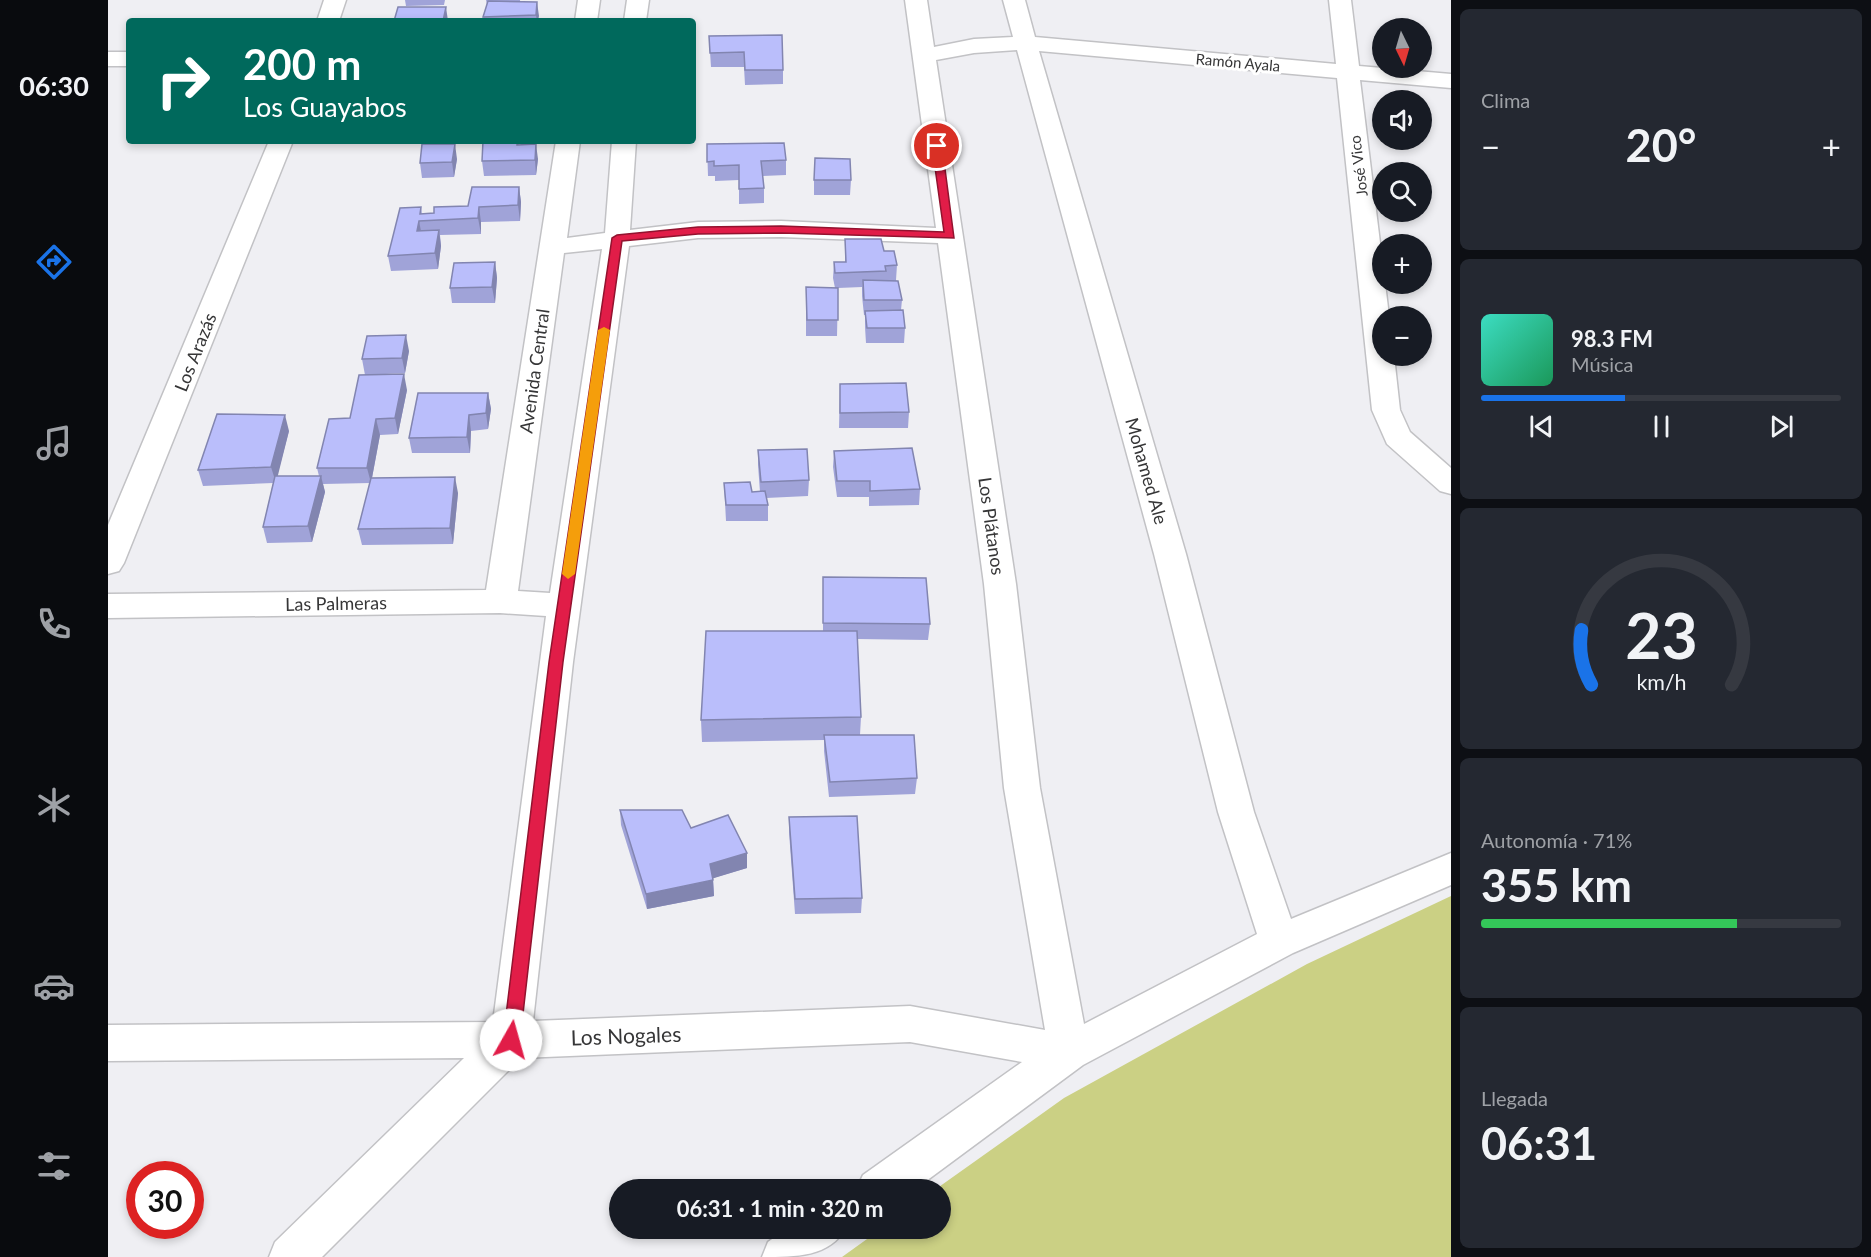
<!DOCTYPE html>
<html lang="es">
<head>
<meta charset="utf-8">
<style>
	:root { --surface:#171b24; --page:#242831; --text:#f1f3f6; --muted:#9ea1a6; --line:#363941; --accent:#1a73e8 }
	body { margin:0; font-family:Lato,sans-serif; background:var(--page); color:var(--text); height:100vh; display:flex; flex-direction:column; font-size:22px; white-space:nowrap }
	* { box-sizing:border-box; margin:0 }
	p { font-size:20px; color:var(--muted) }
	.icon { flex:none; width:33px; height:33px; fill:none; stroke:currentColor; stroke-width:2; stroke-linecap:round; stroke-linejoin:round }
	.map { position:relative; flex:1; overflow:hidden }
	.side { display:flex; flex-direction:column; gap:9px; padding:9px; background:#0d0f14; width:420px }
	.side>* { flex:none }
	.banner { position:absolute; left:18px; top:18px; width:570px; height:126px; border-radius:6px; box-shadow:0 3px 9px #0003; background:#00695c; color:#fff; overflow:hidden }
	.needle { width:39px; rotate:175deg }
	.tools { position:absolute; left:1264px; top:18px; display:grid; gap:12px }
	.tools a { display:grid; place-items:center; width:60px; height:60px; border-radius:50%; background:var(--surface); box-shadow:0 3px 9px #0003; font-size:30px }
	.speed { position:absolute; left:18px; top:1161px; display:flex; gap:12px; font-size:30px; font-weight:700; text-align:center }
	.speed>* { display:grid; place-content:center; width:78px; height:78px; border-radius:50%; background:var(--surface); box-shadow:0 3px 9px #0003; line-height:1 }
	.speed .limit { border:9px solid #d22; background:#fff; color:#111 }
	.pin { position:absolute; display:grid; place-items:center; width:51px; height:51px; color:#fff; margin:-26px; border:3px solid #fff; border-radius:50%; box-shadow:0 2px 6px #0007 }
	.me { position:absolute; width:66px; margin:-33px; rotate:7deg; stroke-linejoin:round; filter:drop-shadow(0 0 4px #0008) }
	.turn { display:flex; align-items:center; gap:21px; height:126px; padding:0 18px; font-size:27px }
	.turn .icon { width:78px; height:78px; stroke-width:2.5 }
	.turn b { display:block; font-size:42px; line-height:51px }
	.big { font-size:45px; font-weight:700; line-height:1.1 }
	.side .card { flex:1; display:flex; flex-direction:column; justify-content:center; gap:9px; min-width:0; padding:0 21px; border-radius:9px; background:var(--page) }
	.side .dial { align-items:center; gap:0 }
	.dial svg { height:156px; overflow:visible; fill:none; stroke:var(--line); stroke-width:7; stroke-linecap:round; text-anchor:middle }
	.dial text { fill:var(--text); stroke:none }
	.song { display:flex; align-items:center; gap:18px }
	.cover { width:72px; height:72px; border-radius:9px; background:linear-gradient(135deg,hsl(170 70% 55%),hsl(150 70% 35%)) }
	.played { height:6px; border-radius:3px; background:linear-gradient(90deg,var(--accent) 40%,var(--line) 40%) }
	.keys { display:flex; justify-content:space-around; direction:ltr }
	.heat { display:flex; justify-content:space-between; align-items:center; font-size:33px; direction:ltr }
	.charge { height:9px; border-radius:4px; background:linear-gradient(90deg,#34c759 71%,var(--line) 0) }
	.trip { position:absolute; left:501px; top:1179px; width:342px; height:60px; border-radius:30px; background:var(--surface); box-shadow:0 3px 9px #0003; font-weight:700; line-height:60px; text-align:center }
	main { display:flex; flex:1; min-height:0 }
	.menu { display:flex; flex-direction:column; width:108px; justify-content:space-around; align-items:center; background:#090b0e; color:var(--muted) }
	.menu .icon { width:42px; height:42px }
	.menu .current { color:var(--accent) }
	.menu b { font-size:27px; color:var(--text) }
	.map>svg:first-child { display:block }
	.green { fill:#cbd084 }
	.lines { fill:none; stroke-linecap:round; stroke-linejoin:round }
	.minor-casing { stroke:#c2c2c5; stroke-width:3 }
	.minor { fill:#fff; fill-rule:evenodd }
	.wall { fill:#a0a3d8 }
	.shaded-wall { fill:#8285b0 }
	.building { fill:#babefb; stroke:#8285b0; stroke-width:1.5 }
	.route { fill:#e11d48; stroke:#92132f; stroke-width:1.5 }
	.slow { fill:#f59e0b }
	.labels { text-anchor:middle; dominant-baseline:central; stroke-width:6; stroke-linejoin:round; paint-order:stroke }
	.far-street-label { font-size:15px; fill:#363637; stroke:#fff }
	.street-label { font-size:18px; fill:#363637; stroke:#fff }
	.near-street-label { font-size:21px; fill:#363637; stroke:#fff }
</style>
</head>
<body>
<main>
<nav class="menu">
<b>06:30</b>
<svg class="icon current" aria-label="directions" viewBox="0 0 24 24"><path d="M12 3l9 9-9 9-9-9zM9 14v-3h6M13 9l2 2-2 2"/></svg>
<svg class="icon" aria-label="music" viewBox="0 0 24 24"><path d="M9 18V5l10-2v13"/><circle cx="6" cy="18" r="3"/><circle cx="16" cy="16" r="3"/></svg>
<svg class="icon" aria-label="phone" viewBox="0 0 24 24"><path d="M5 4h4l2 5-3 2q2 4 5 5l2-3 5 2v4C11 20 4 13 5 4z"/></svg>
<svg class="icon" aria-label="climate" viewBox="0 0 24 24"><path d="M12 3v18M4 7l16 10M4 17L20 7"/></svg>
<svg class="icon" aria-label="car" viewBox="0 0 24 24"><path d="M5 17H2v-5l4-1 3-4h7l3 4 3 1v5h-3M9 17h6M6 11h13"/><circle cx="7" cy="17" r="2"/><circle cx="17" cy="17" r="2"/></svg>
<svg class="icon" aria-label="filters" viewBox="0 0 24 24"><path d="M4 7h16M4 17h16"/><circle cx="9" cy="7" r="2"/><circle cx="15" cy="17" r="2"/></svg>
</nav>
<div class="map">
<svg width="1343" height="1257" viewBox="0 0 1343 1257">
	<rect width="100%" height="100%" fill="#efeff3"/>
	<path class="green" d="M1343,896V1257H734L773,1229L832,1228V1190L828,1189L956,1098L1199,964Z"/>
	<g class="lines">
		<defs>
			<path id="minor" d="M216,0H238L231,21H209Z
				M470,0H492L489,21H467Z
				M519,0H541L538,21H516Z
				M797,0H819L826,47L866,39L905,37L895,0H917L927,37L1228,64L1221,0H1243L1251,66L1343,74V88L1252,80L1281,316H1275V356H1286L1292,410L1302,432L1343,468V494L1332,491L1279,444L1264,410L1229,78L931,51L1078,554L1146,812L1183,919L1343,853V885L1185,953L975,1065L806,1190H748L755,1175L914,1062L802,1042L413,1058L214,1257H161L167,1242L356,1058L0,1061V1025L385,1022L438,616L392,613L0,618V594L378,590L448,141H472L459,238L497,233L504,141H528L522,230L590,222L673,221L828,228ZM909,50L1046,554L1110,812L1149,934L976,1024L932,788L908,584L828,60L866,53ZM673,237L830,243L876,584L896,788L937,1030L802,1006L425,1021L465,662L521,246L590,238ZM494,249L442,593L410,591L456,253Z
				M0,52H21V66H0Z
				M161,141H185L16,563L11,571L0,574V525Z
				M679,1228H738C721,1257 689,1257 654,1257L660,1242Z"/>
		</defs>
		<use href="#minor" class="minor-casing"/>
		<use href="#minor" class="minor"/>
	</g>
	<path class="wall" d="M297,0H337L336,5L298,6Z
		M378,0H412V2H429L430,21H376L375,17L379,5Z
		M601,36L675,70V84L637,85L636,67H603Z
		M366,141H411V145L430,159L428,175L376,176L374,161L375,142L367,143Z
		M599,144L678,160V175L655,176L656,188V203L631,204V180L607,181V176H600Z
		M349,159L346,177L314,178L312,163Z
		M706,180H743L742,195H706Z
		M411,187L413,202L412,221L373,222V234L332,235L333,246L330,269L283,271L280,256L313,207L314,214L326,213L360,206Z
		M737,239L776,251L789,265L788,280L794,300L793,310L797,328L796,343H758L757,327V315H756L754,296V287L730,288L729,336H698V287L727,288L725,278L726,262H737Z
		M387,262L389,278L387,303H344L342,288Z
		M301,351L297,373L257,375L254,359Z
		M732,384L801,412L800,428H731Z
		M299,390L290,434L272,435L264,478L350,493L345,544L254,545L250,529L262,483L215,484L217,492L204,542L159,543L155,527L165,483L95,486L90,470L181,431L169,476H211L209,468L242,418Z
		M380,393L383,409L380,429L363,431L362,453H304L301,438Z
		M650,450L701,480L700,496L658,498L660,505V521H618L616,483L644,492H652L650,465Z
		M726,451L812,489L811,505L761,506V497H729L725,467Z
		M715,577L822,624L820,640L749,639L753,717L752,735L809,778L807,794L721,797L716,751V740L594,742L593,720L715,631Z
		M512,810L583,828L639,853V868L605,878L606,896L539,909L513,825Z
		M681,817L754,898L753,913L687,914L681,832Z"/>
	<path class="shaded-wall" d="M429,2L431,16L430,21H429L428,15Z
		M338,7L340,21H335Z
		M347,144L349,159L346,177L344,162Z
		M428,144L430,159L428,175L427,160Z
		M411,187L413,202L412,221L410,205Z
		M371,207L373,222V234L370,218Z
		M311,221L314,236L309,231Z
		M331,230L333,246L330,269L327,253Z
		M387,262L389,278L387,303L384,287Z
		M298,335L301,351L297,373L294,358Z
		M296,374L299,390L290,434L287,418Z
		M380,393L383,409L380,429L378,413Z
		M177,415L181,431L168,483L163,467Z
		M361,415L363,431L362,453L359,437Z
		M268,419L272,435L263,483L259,468Z
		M213,476L217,492L204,542L200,526Z
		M347,477L350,493L345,544L342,528Z
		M639,853V868L603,879L602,864Z
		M605,880L606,896L539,909L538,894Z"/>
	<path class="building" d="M380,1L429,2L428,15L375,17Z
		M290,7H338L335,21H286Z
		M674,35L675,70H637L636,52L602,53L601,36Z
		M375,141H409V145L428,144L427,160L374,161Z
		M676,143L678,160L653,161L656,188L631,189V165L606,166V161L599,162V144Z
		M314,144H347L344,162L312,163Z
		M707,158L742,159L743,180H706Z
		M364,187H411L410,205L371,207L370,218L311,221L309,231L331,230L327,253L280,256L292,208L313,207L312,214L326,213V207L360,206Z
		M737,239H773L776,251H786L789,265L777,266L778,271L727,273L726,262H738Z
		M387,262L384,287L342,288L346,263Z
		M755,280L790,281L794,300H756Z
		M698,287L730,288V320H699Z
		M795,310L797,328H759L757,311Z
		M298,335L294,358L254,359L259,336Z
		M296,374L287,418L268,419L259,468H209L221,419L242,418L251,375Z
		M798,383L801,412L732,413V384Z
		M310,393H380L378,413L361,415L359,437L301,438Z
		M109,414L177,415L163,467L90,470Z
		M804,448L812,489L762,491V481H729L726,451Z
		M699,449L701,480L653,482L650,450Z
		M167,476H213L200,526L155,527Z
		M347,477L342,528L250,529L263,478Z
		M642,482L644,492L657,491L660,505H618L616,483Z
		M715,577L818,578L822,624L715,623Z
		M598,631H749L753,717L593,720Z
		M716,735H806L809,778L722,782Z
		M512,810H574L583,828L620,815L639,853L602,864L605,880L538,894Z
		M749,816L754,898L687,899L681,817Z"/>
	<path class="route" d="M829,143L834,146L846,238L673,233L590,234L514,241L455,662L412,1040L409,1045L403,1047L397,1045L395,1040L441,662L504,238L509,235L590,227L673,226L836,232L824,146Z"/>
	<path class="slow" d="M496,327L502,330L467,574L460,579L454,574L490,330Z"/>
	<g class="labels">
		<g class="far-street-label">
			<text transform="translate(1130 62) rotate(5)">Ramón Ayala</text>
			<text transform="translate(1250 166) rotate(-97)">José Vico</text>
		</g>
		<g class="street-label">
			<text transform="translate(87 352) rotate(-68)">Los Arazás</text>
			<text transform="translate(426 371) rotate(-82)">Avenida Central</text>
			<text transform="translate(1039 471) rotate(74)">Mohamed Ale</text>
			<text transform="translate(884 526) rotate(82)">Los Plátanos</text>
			<text transform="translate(228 603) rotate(-1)">Las Palmeras</text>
		</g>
		<g class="near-street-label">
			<text transform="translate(518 1035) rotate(-2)">Los Nogales</text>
		</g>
	</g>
</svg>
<div class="tools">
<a><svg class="needle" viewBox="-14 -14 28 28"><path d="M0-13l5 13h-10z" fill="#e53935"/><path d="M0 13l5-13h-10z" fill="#9ea1a6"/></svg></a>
<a><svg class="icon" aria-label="sound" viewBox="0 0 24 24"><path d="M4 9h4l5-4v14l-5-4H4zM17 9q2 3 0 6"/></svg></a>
<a><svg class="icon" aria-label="search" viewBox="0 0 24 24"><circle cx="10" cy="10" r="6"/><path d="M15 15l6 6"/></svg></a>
<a>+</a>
<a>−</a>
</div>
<div class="speed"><div class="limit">30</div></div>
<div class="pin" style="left:829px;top:146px;background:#d93025"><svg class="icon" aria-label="arrive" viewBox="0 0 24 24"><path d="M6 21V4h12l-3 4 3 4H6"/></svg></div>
<svg class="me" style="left:403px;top:1040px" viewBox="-20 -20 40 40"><circle r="19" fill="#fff"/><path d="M0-13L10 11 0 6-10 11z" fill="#e11d48"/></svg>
<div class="trip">06:31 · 1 min · 320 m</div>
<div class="banner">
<div class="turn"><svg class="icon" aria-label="right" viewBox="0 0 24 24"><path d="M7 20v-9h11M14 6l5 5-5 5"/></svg><div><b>200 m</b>Los Guayabos</div></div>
</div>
</div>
<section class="side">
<div class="card"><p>Clima</p>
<div class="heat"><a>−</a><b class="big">20°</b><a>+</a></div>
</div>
<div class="card">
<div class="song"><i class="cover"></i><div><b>98.3 FM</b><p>Música</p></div></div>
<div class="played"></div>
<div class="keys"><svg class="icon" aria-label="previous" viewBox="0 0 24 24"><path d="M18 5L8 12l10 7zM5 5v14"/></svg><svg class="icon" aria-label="pause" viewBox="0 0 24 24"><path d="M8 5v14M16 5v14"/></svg><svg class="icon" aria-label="next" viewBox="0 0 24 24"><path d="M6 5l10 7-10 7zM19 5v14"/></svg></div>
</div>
<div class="card dial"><svg viewBox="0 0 100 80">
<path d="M14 69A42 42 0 1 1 86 69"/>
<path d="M14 69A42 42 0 0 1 9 41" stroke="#1a73e8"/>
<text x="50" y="56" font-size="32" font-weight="700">23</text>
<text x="50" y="72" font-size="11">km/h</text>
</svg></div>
<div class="card"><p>Autonomía · 71%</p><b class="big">355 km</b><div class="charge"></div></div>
<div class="card"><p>Llegada</p><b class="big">06:31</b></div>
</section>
</main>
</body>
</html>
